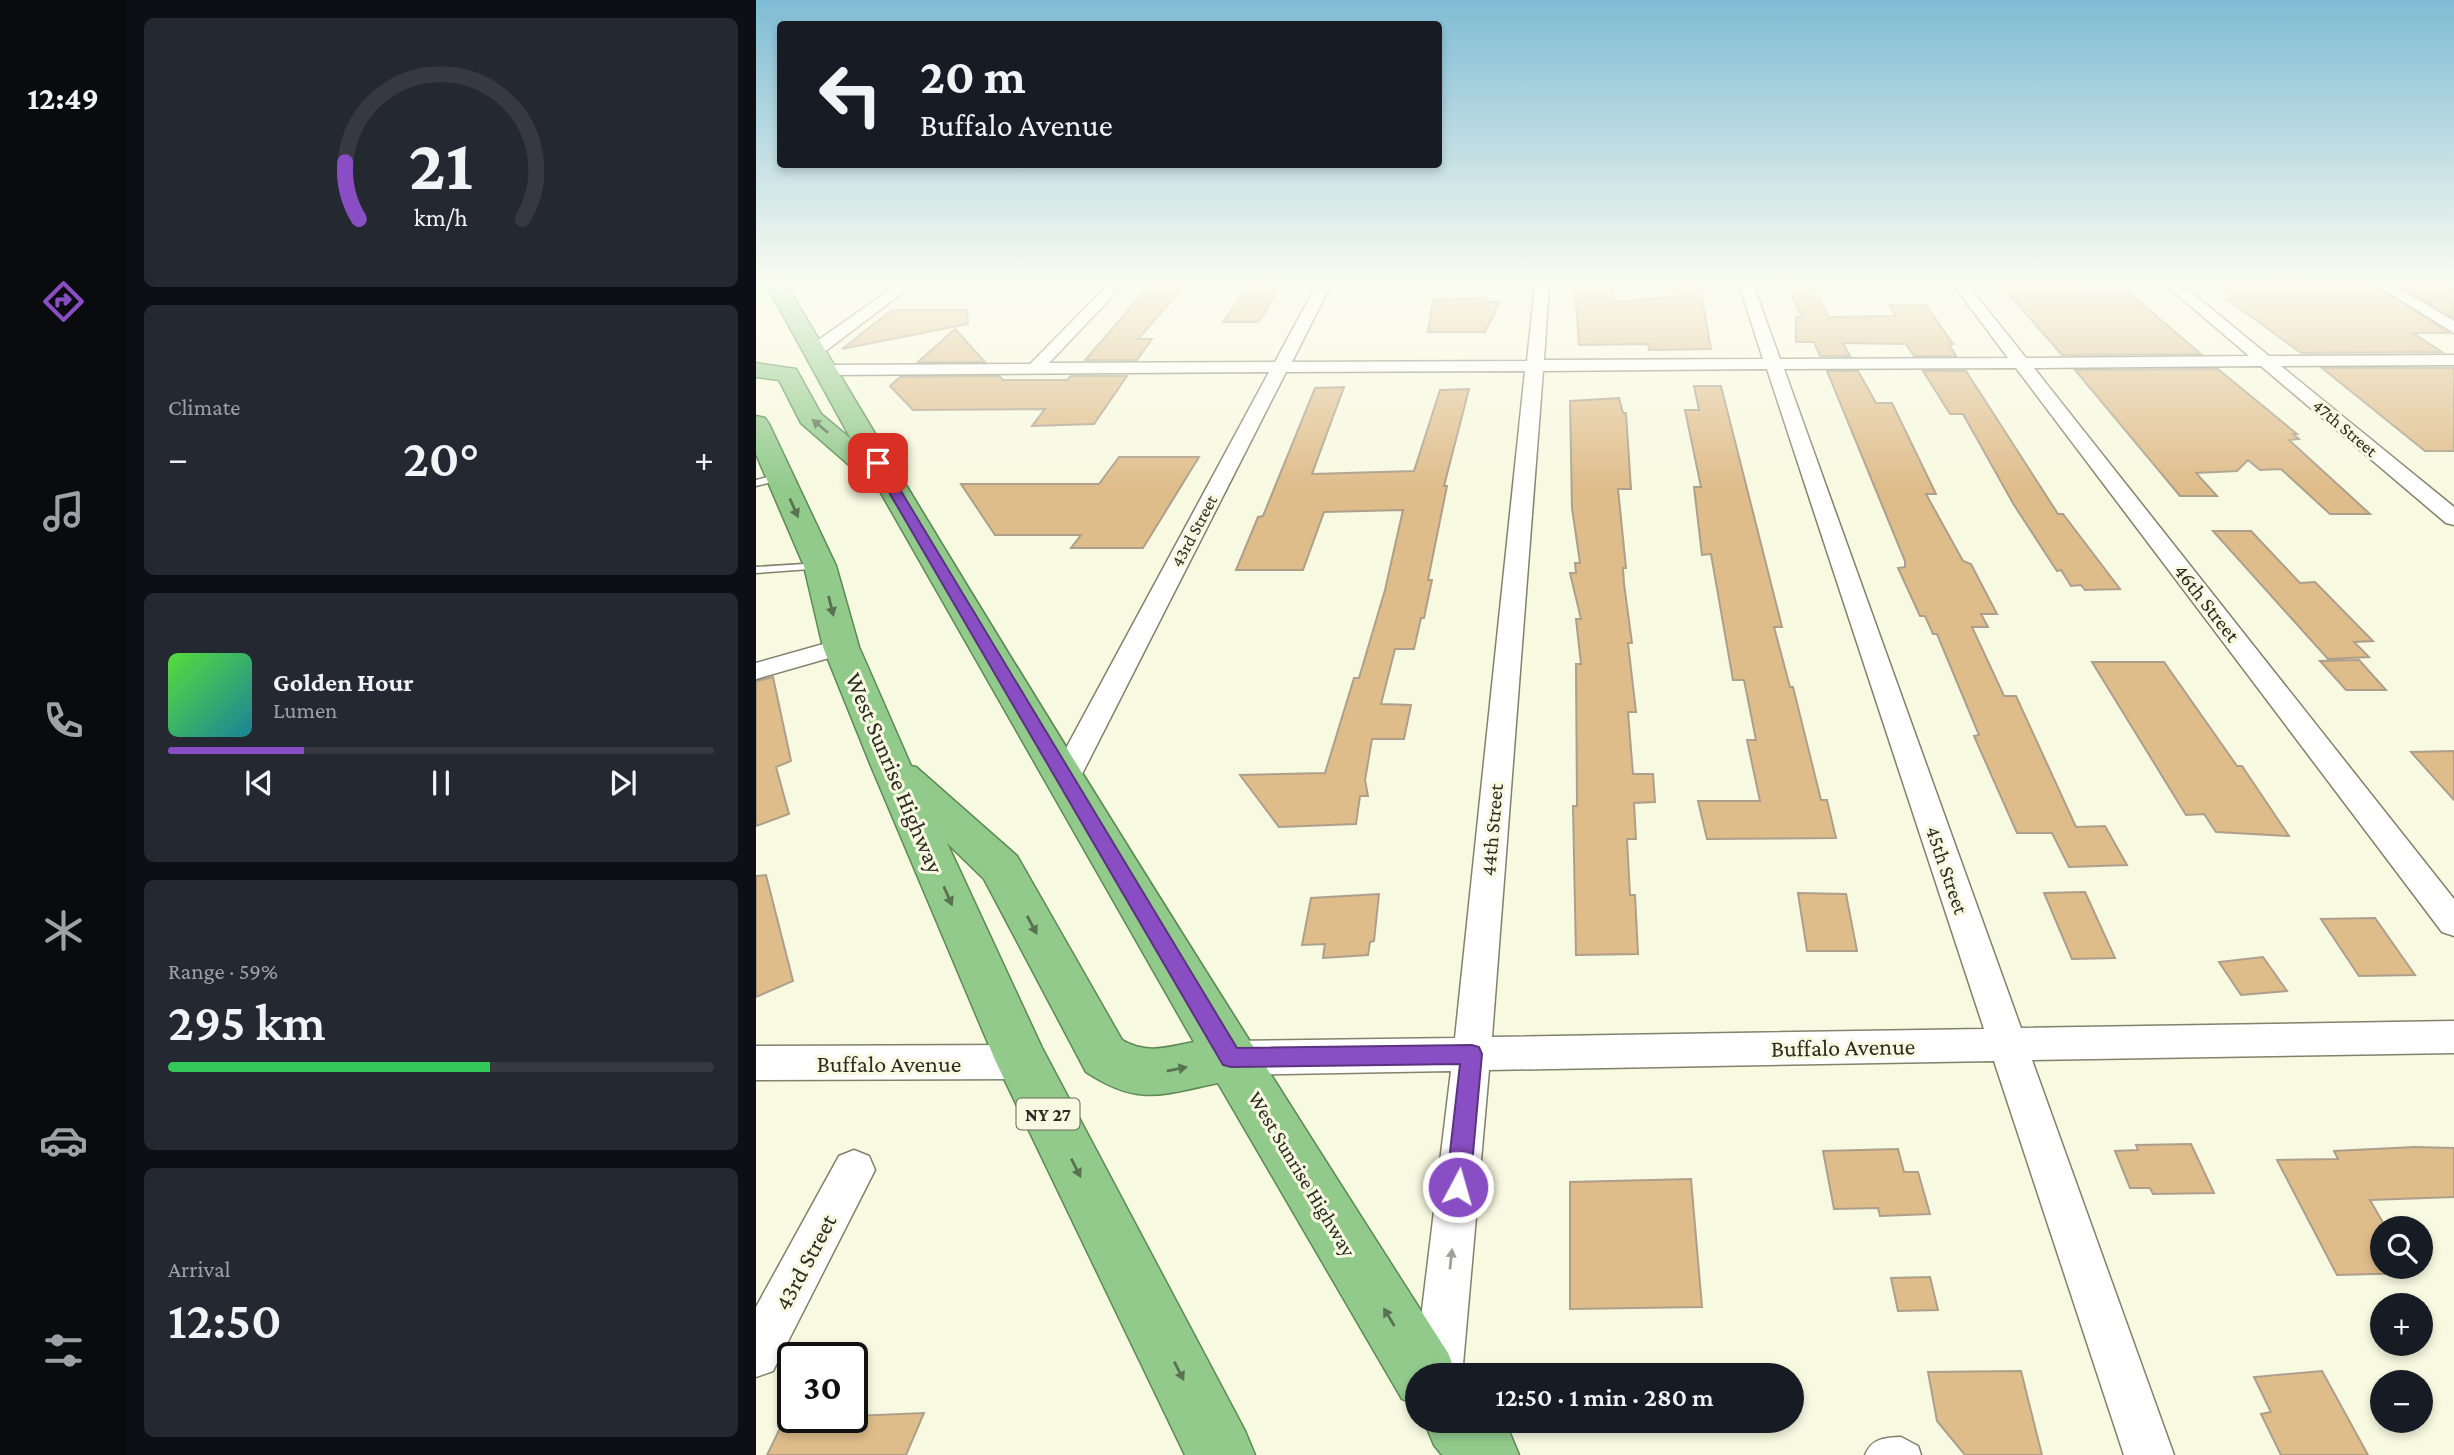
<!DOCTYPE html>
<html lang="en">
<head>
<meta charset="utf-8">
<style>
	:root { --surface:#171b24; --page:#242831; --text:#f1f3f6; --muted:#9ea1a6; --line:#363941; --accent:#8a4ec4 }
	body { margin:0; font-family:"Crimson Pro",serif; background:var(--page); color:var(--text); height:100vh; display:flex; flex-direction:column; font-size:26px; white-space:nowrap }
	* { box-sizing:border-box; margin:0 }
	p { font-size:23px; color:var(--muted) }
	.icon { flex:none; width:38px; height:38px; fill:none; stroke:currentColor; stroke-width:2; stroke-linecap:round; stroke-linejoin:round }
	.map { position:relative; flex:1; overflow:hidden }
	.side { display:flex; flex-direction:column; gap:18px; padding:18px; background:#0d0f14; width:630px }
	.side>* { flex:none }
	.hud { position:absolute; left:21px; top:21px; width:665px; height:147px; border-radius:7px; box-shadow:0 4px 10px #0003; background:#171b24; color:var(--text); overflow:hidden }
	.controls { position:absolute; left:1614px; top:1216px; display:grid; gap:14px }
	.controls a { display:grid; place-items:center; width:63px; height:63px; border-radius:50%; background:var(--surface); box-shadow:0 4px 10px #0003; font-size:35px }
	.speed { position:absolute; left:21px; top:1342px; display:flex; gap:14px; font-size:35px; font-weight:700; text-align:center }
	.speed>* { display:grid; place-content:center; width:91px; height:91px; border-radius:50%; background:var(--surface); box-shadow:0 4px 10px #0003; line-height:1 }
	.speed .limit { border:4px solid #111; border-radius:10px; background:#fff; color:#111 }
	.pin { position:absolute; display:grid; place-items:center; width:60px; height:60px; color:#fff; margin:-30px; border-radius:14px; box-shadow:0 4px 10px #0006 }
	.me { position:absolute; width:77px; margin:-38px; rotate:6deg; stroke-linejoin:round; filter:drop-shadow(0 0 5px #0008) }
	.turn { display:flex; align-items:center; gap:24px; height:147px; padding:0 28px; font-size:32px }
	.turn .icon { width:91px; height:91px; stroke-width:2.5 }
	.turn b { display:block; font-size:49px; line-height:60px }
	.big { font-size:52px; font-weight:600; line-height:1.1 }
	.side .tile { flex:1; display:flex; flex-direction:column; justify-content:center; gap:10px; min-width:0; padding:0 24px; border-radius:10px; background:var(--page) }
	.side .dial { align-items:center; gap:0 }
	.dial svg { height:182px; overflow:visible; fill:none; stroke:var(--line); stroke-width:7; stroke-linecap:round; text-anchor:middle }
	.dial text { fill:var(--text); stroke:none }
	.song { display:flex; align-items:center; gap:21px }
	.cover { width:84px; height:84px; border-radius:10px; background:linear-gradient(135deg,hsl(110 70% 55%),hsl(190 70% 35%)) }
	.played { height:7px; border-radius:4px; background:linear-gradient(90deg,var(--accent) 25%,var(--line) 25%) }
	.keys { display:flex; justify-content:space-around; direction:ltr }
	.heat { display:flex; justify-content:space-between; align-items:center; font-size:38px; direction:ltr }
	.charge { height:10px; border-radius:5px; background:linear-gradient(90deg,#34c759 59%,var(--line) 0) }
	.trip { position:absolute; left:649px; top:1363px; width:399px; height:70px; border-radius:35px; background:var(--surface); box-shadow:0 4px 10px #0003; font-weight:600; line-height:70px; text-align:center }
	main { display:flex; flex:1; min-height:0 }
	.dock { display:flex; flex-direction:column; width:126px; justify-content:space-around; align-items:center; background:#090b0e; color:var(--muted) }
	.dock .icon { width:49px; height:49px }
	.dock .active { color:var(--accent) }
	.dock b { font-size:32px; color:var(--text) }
	.map>svg:first-child { display:block }
	.building { fill:#dfbd8b; stroke:#ad9f8c; stroke-width:2 }
	.lines { fill:none; stroke-linecap:round; stroke-linejoin:round }
	.service-casing { stroke:#81816c; stroke-width:3 }
	.minor-casing { stroke:#81816c; stroke-width:3 }
	.trunk-casing { stroke:#5c8a55; stroke-width:3 }
	.service { fill:#fff; fill-rule:evenodd }
	.minor { fill:#fff; fill-rule:evenodd }
	.trunk { fill:#92ca8c; fill-rule:evenodd }
	.oneway { fill:#597352 }
	.oneway2 { fill:#a0a09c }
	.route { fill:#8a4ec4; stroke:#5a337f; stroke-width:2 }
	.labels { text-anchor:middle; dominant-baseline:central; stroke-width:6; stroke-linejoin:round; paint-order:stroke }
	.far-street-label { font-size:18px; fill:#2b2b22; stroke:#f7f9e0 }
	.shield { fill:#f7f9e0; stroke:#68695b; stroke-width:2 }
	.shield-label { font-size:19px; font-weight:bold; fill:#2b2b22 }
	.street-label { font-size:21px; fill:#2b2b22; stroke:#f7f9e0 }
	.near-street-label { font-size:24px; fill:#2b2b22; stroke:#f7f9e0 }
</style>
</head>
<body>
<main>
<nav class="dock">
<b>12:49</b>
<svg class="icon active" aria-label="directions" viewBox="0 0 24 24"><path d="M12 3l9 9-9 9-9-9zM9 14v-3h6M13 9l2 2-2 2"/></svg>
<svg class="icon" aria-label="music" viewBox="0 0 24 24"><path d="M9 18V5l10-2v13"/><circle cx="6" cy="18" r="3"/><circle cx="16" cy="16" r="3"/></svg>
<svg class="icon" aria-label="phone" viewBox="0 0 24 24"><path d="M5 4h4l2 5-3 2q2 4 5 5l2-3 5 2v4C11 20 4 13 5 4z"/></svg>
<svg class="icon" aria-label="climate" viewBox="0 0 24 24"><path d="M12 3v18M4 7l16 10M4 17L20 7"/></svg>
<svg class="icon" aria-label="car" viewBox="0 0 24 24"><path d="M5 17H2v-5l4-1 3-4h7l3 4 3 1v5h-3M9 17h6M6 11h13"/><circle cx="7" cy="17" r="2"/><circle cx="17" cy="17" r="2"/></svg>
<svg class="icon" aria-label="filters" viewBox="0 0 24 24"><path d="M4 7h16M4 17h16"/><circle cx="9" cy="7" r="2"/><circle cx="15" cy="17" r="2"/></svg>
</nav>
<section class="side">
<div class="tile dial"><svg viewBox="0 0 100 80">
<path d="M14 69A42 42 0 1 1 86 69"/>
<path d="M14 69A42 42 0 0 1 8 44" stroke="#8a4ec4"/>
<text x="50" y="56" font-size="32" font-weight="700">21</text>
<text x="50" y="72" font-size="11">km/h</text>
</svg></div>
<div class="tile"><p>Climate</p>
<div class="heat"><a>−</a><b class="big">20°</b><a>+</a></div>
</div>
<div class="tile">
<div class="song"><i class="cover"></i><div><b>Golden Hour</b><p>Lumen</p></div></div>
<div class="played"></div>
<div class="keys"><svg class="icon" aria-label="previous" viewBox="0 0 24 24"><path d="M18 5L8 12l10 7zM5 5v14"/></svg><svg class="icon" aria-label="pause" viewBox="0 0 24 24"><path d="M8 5v14M16 5v14"/></svg><svg class="icon" aria-label="next" viewBox="0 0 24 24"><path d="M6 5l10 7-10 7zM19 5v14"/></svg></div>
</div>
<div class="tile"><p>Range · 59%</p><b class="big">295 km</b><div class="charge"></div></div>
<div class="tile"><p>Arrival</p><b class="big">12:50</b></div>
</section>
<div class="map">
<svg width="1698" height="1455" viewBox="0 0 1698 1455">
	<rect width="100%" height="100%" fill="#f7f9e0"/>
	<path class="building" d="M395,284H430L382,339H396L381,360H329Z
		M494,284H524L510,311L502,322H467Z
		M915,284H937L945,293L955,349L893,350L892,344L823,345L819,286L856,285L858,302L918,297Z
		M1055,284L1073,317L1140,316L1133,305H1170L1197,344H1193L1200,356H1158L1150,344L1087,343L1094,356H1064L1058,342H1040V317H1046L1035,294Z
		M1244,284H1317L1327,292L1371,291L1445,354L1306,355Z
		M1461,284H1617L1693,333H1657L1686,352L1545,353L1471,299H1483Z
		M1641,284H1698V318Z
		M731,298L730,302H744L729,332H672L677,300Z
		M136,310H211L212,324L86,349Z
		M199,329L229,362H162Z
		M1566,368H1698V451H1669Z
		M1462,369L1541,434H1537L1543,439L1533,440L1614,514H1574L1525,469L1504,470L1492,460L1481,471L1440,473L1461,496H1424L1319,370Z
		M1071,371H1102L1120,403H1136L1180,494H1170L1207,561L1215,564L1241,614H1225L1232,627H1216L1248,696H1260L1320,827L1349,826L1371,865L1313,867L1296,833H1261L1218,736L1223,735L1181,634H1177L1169,616H1164L1142,568L1149,567V561Z
		M1167,371H1210L1302,514H1307L1364,589L1329,590L1325,585L1315,586L1305,570L1301,571L1258,505L1207,414H1194Z
		M243,376L247,380H311L315,376H371L338,424L276,426L289,409L157,410L134,386L144,377Z
		M938,386H965L1026,627H1018L1034,687H1037L1065,800H1071L1080,838L951,839L942,801H1004L991,740H1000L988,680H977L955,554L946,555L938,487H945L929,410H943Z
		M588,387L556,474L658,471L684,390L713,389L688,486H691L672,580H676L668,618H665L658,649H639L625,704L655,705L648,739H616L609,780L612,796H604L600,824L523,827L484,775L569,773L598,678H603L629,590L647,510L568,512L547,570H480L502,517L507,516L559,388Z
		M863,398L867,413H870L875,489H862L870,568H867L868,584L876,643H872L880,712H872L877,774H897L899,802L878,803L880,839H871L874,895H879L882,954L820,955L817,806H821L820,664H825L820,619H825L814,573H820L819,563H824L816,508L814,401Z
		M363,457H443L387,548H315L325,535H239L205,484H343Z
		M1457,531H1495L1544,583L1559,582L1617,641L1598,642L1613,657L1572,659Z
		M1603,660L1630,690H1590L1564,661Z
		M1336,662H1408L1481,766H1486L1533,836L1460,832L1448,814L1430,815Z
		M17,677L35,761L20,767L33,814L0,826V681Z
		M1698,751V800L1655,752Z
		M10,875L37,981L0,997V876Z
		M1329,892L1359,958L1316,959L1288,893Z
		M1042,893L1090,894L1101,951H1051Z
		M623,894L618,941L614,942L612,955L567,958L569,944L546,945L555,898Z
		M1619,918L1659,975L1603,976L1565,919Z
		M1507,957L1531,991L1485,995L1463,962Z
		M1435,1144L1458,1193L1397,1194L1394,1188H1374L1359,1151L1382,1150L1380,1145Z
		M1659,1147L1698,1148V1197L1614,1200L1630,1228H1626V1267H1652L1656,1273L1581,1275L1521,1160L1582,1159L1578,1151Z
		M1142,1149L1148,1172H1162L1174,1214L1124,1216L1122,1208L1078,1209L1067,1151Z
		M935,1179L946,1307L814,1309V1182Z
		M1174,1277L1182,1310L1142,1311L1135,1278Z
		M1265,1371L1286,1455H1209L1181,1421L1172,1372Z
		M1566,1371L1612,1455H1525L1505,1414L1515,1412L1498,1377Z
		M168,1413L150,1455H11L27,1422L46,1421L48,1418Z"/>
	<g class="lines">
		<defs>
			<path id="service" d="M37,284H49L23,291L19,289Z
				M24,474L28,475V479L0,486V480Z
				M64,563L70,566L68,568L0,573V567Z
				M1145,1437L1162,1446L1165,1455H1109C1116,1438 1128,1438 1145,1437Z"/>
			<path id="minor" d="M142,284H158L63,356H51L49,352L51,348Z
				M353,284H368L293,363L519,362L561,284H575L536,362L771,361L779,284H793L788,360L1007,359L983,284H997L1024,359L1252,358L1197,284H1211L1270,358L1493,356L1409,284H1425L1513,356L1698,355V365L1525,366L1698,507V525L1690,523L1505,366L1278,368L1698,899V936L1686,932L1260,368L1028,369L1265,1028L1698,1021V1053L1276,1060L1418,1455H1368L1238,1061L733,1070L706,1376H662V1384L658,1376L695,1071L475,1075L462,1070L456,1058L462,1046L475,1041L699,1038L769,371L530,372L324,778L319,785L309,788L299,785L294,778L513,372L72,375L63,370L72,365L274,364ZM1011,369L1228,1029L736,1037L787,371Z
				M1619,284H1636L1698,321V333Z
				M85,639L94,642L98,647L94,652L0,679V663Z
				M266,1045L279,1050L285,1062L279,1074L266,1079L0,1080V1046Z
				M98,1150L113,1156L119,1170L17,1371L0,1377V1307L83,1156Z"/>
			<path id="trunk" d="M10,284H30C243,645 466,1000 692,1353L701,1376H662V1406L646,1399L462,1083C404,1095 382,1106 330,1072L228,879L191,843L286,1048L489,1431L499,1455H429L240,1062L115,766L67,647L48,566L0,454V416L9,418L13,424L80,566L103,647L155,766L160,767L261,856L366,1040C392,1055 411,1047 438,1042L117,479L107,477L45,423L23,380L0,377V363L40,369L65,414L95,439Z
				M668,1421H745L753,1431L763,1455H686L678,1445Z"/>
		</defs>
		<use href="#service" class="service-casing"/>
		<use href="#minor" class="minor-casing"/>
		<use href="#trunk" class="trunk-casing"/>
		<use href="#service" class="service"/>
		<use href="#minor" class="minor"/>
		<use href="#trunk" class="trunk"/>
	</g>
	<defs><path id="oneway-solid" d="M-6-.8H1V-3.2L6.5 0L1 3.2V.8H-6Z" transform="scale(1.75)"/></defs>
	<g class="oneway">
		<use href="#oneway-solid" transform="translate(64 426) rotate(-140)"/>
		<use href="#oneway-solid" transform="translate(38 508) rotate(66)"/>
		<use href="#oneway-solid" transform="translate(75 606) rotate(76)"/>
		<use href="#oneway-solid" transform="translate(192 896) rotate(66)"/>
		<use href="#oneway-solid" transform="translate(276 925) rotate(62)"/>
		<use href="#oneway-solid" transform="translate(421 1069) rotate(-11)"/>
		<use href="#oneway-solid" transform="translate(320 1168) rotate(63)"/>
		<use href="#oneway-solid" transform="translate(633 1317) rotate(-121)"/>
		<use href="#oneway-solid" transform="translate(423 1371) rotate(63)"/>
	</g>
	<use class="oneway2" href="#oneway-solid" transform="translate(695 1259) rotate(-84)"/>
	<linearGradient id="sky" x2="0" y2="1"><stop stop-color="#7fbcd4"/><stop offset="0.58" stop-color="#fbfcf1"/><stop offset="1" stop-color="#fbfcf1" stop-opacity="0"/></linearGradient>
	<rect width="1698" height="487" fill="url(#sky)"/>
	<path class="route" d="M122,459L128,463L481,1048L716,1045L723,1047L726,1054L714,1187L711,1195L702,1198L694,1195L690,1187L704,1064L475,1067L467,1065L116,463Z"/>
	<g class="labels">
		<g class="far-street-label">
			<text transform="translate(1589 428) rotate(40)">47th Street</text>
			<text transform="translate(438 531) rotate(-62)">43rd Street</text>
		</g>
		<rect class="shield" x="260.5" y="1098.5" width="63" height="31" rx="5"/>
		<g class="shield-label">
			<text x="292" y="1114">NY 27</text>
		</g>
		<g class="street-label">
			<text transform="translate(1451 603) rotate(52)">46th Street</text>
			<text transform="translate(736 830) rotate(-85)">44th Street</text>
			<text transform="translate(1191 870) rotate(71)">45th Street</text>
			<text transform="translate(546 1174) rotate(59)">West Sunrise Highway</text>
		</g>
		<g class="near-street-label">
			<text transform="translate(139 773) rotate(67)">West Sunrise Highway</text>
			<text transform="translate(1087 1047) rotate(-1)">Buffalo Avenue</text>
			<text x="133" y="1063">Buffalo Avenue</text>
			<text transform="translate(49 1262) rotate(-62)">43rd Street</text>
		</g>
	</g>
</svg>
<div class="controls">
<a><svg class="icon" aria-label="search" viewBox="0 0 24 24"><circle cx="10" cy="10" r="6"/><path d="M15 15l6 6"/></svg></a>
<a>+</a>
<a>−</a>
</div>
<div class="speed"><div class="limit">30</div></div>
<div class="pin" style="left:122px;top:463px;background:#d93025"><svg class="icon" aria-label="arrive" viewBox="0 0 24 24"><path d="M6 21V4h12l-3 4 3 4H6"/></svg></div>
<svg class="me" style="left:702px;top:1187px" viewBox="-20 -20 40 40"><circle r="17" fill="#8a4ec4" stroke="#fff" stroke-width="3"/><path d="M0-11L8 9 0 5-8 9z" fill="#fff"/></svg>
<div class="trip">12:50 · 1 min · 280 m</div>
<div class="hud">
<div class="turn"><svg class="icon" aria-label="left" viewBox="0 0 24 24"><path d="M17 20v-9H6M10 6l-5 5 5 5"/></svg><div><b>20 m</b>Buffalo Avenue</div></div>
</div>
</div>
</main>
</body>
</html>
